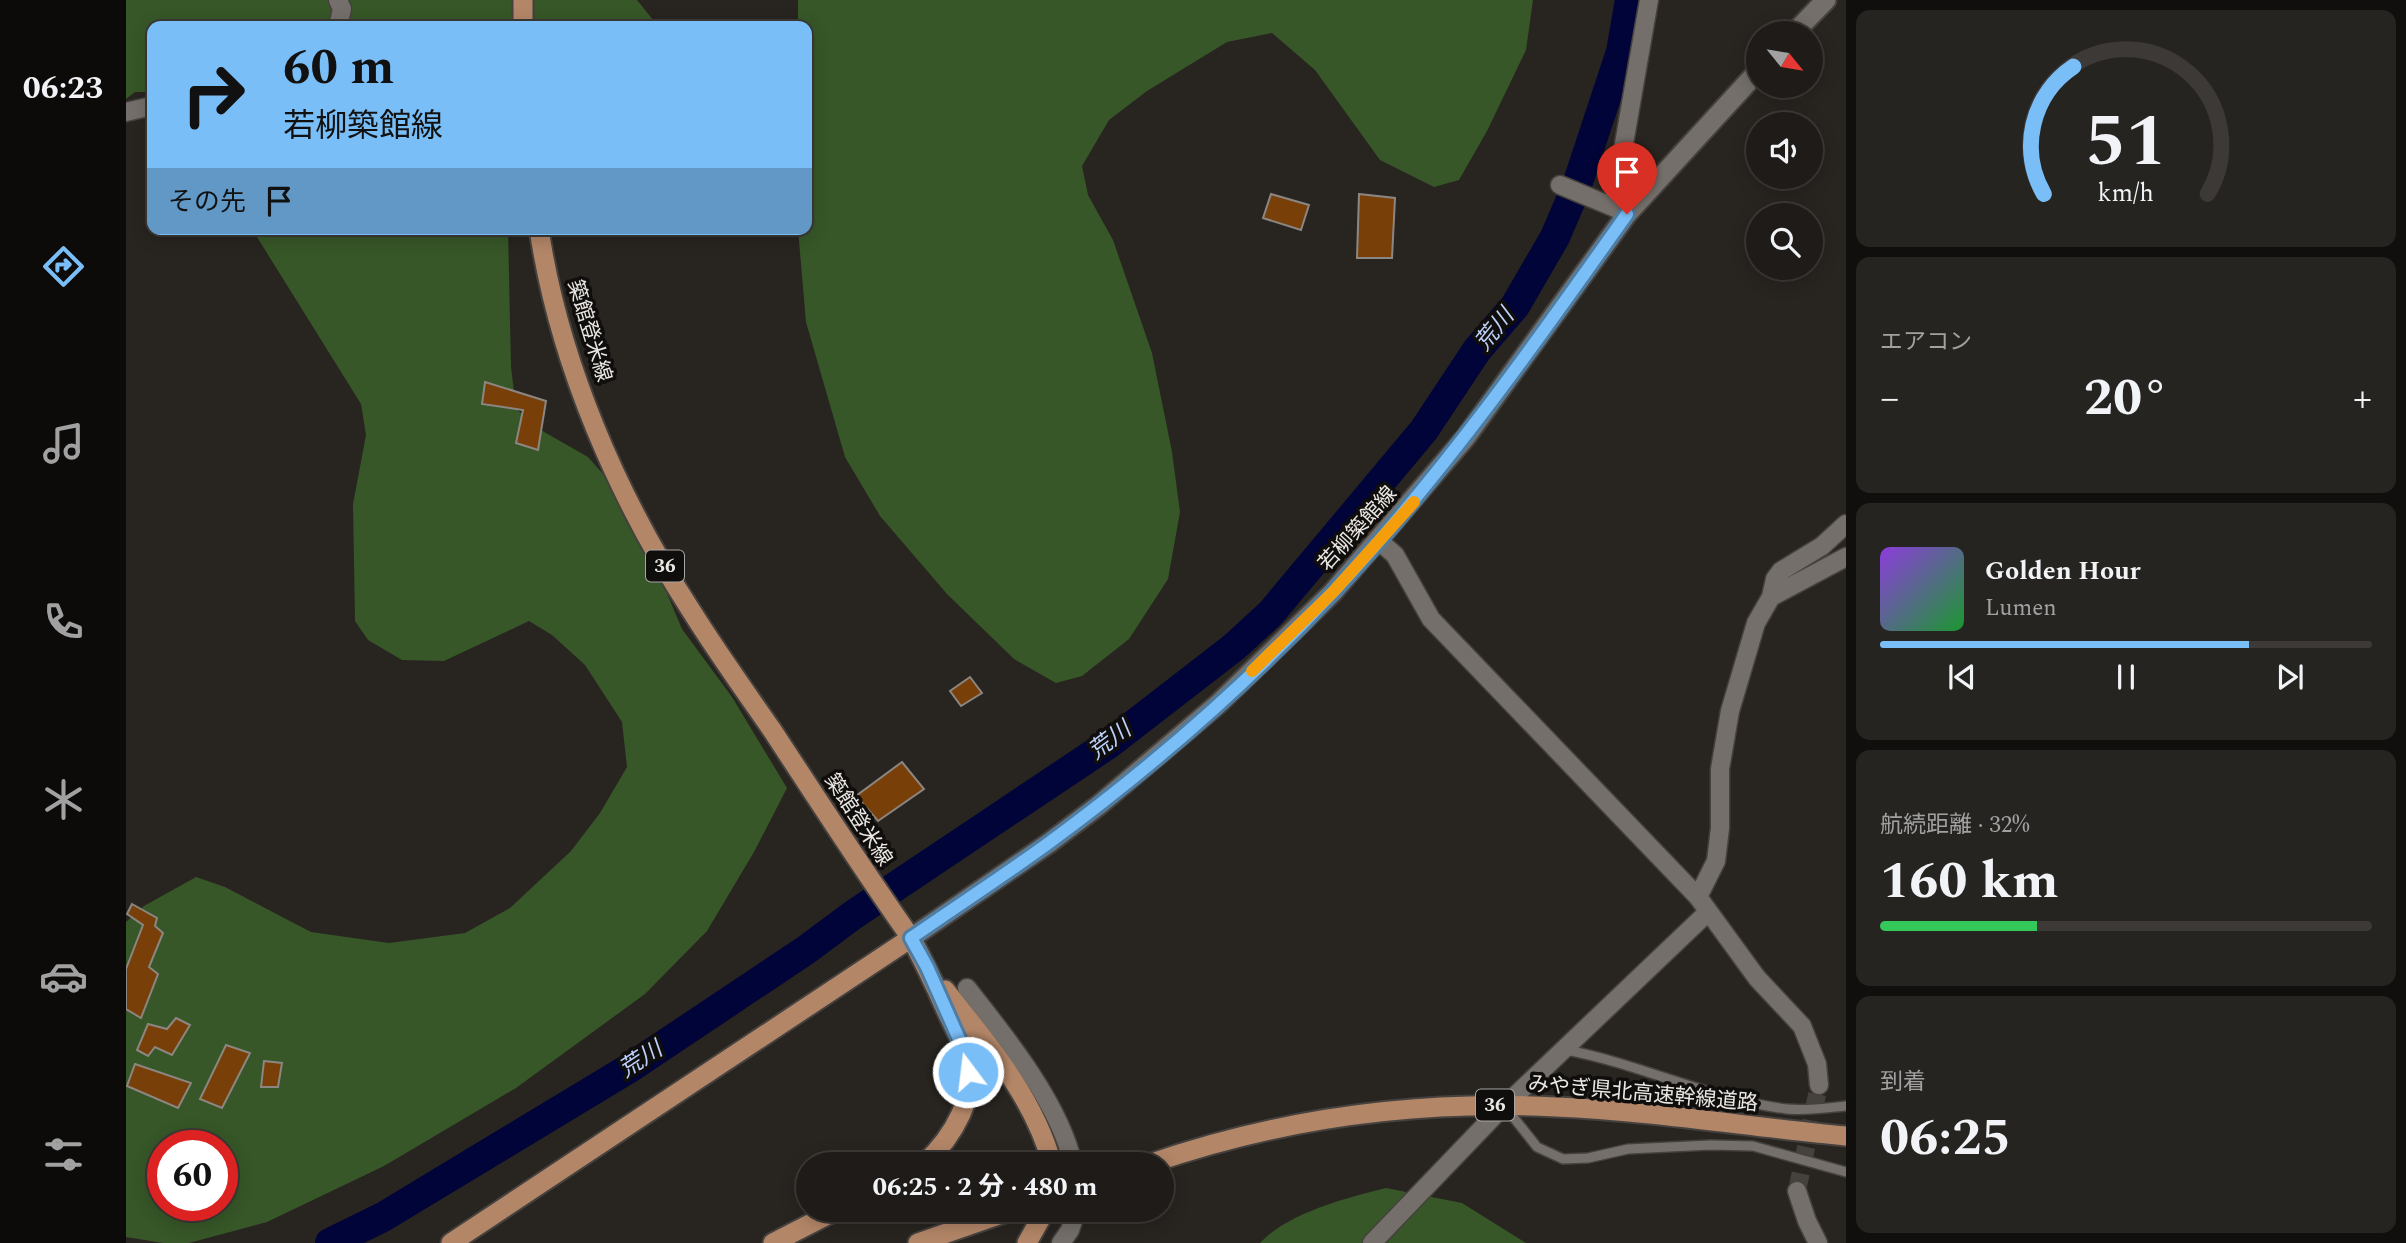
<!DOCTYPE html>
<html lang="ja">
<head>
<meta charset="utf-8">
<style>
	:root { --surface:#1e1b18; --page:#262421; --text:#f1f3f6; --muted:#a1a1a2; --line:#3c3937; --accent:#7abef8 }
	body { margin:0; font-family:Spectral,"Noto Sans JP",serif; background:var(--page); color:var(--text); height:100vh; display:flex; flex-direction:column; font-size:26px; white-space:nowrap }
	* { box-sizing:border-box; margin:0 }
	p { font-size:23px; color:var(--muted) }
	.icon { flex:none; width:38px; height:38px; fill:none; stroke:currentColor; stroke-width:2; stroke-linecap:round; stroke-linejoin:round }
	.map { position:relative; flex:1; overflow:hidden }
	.details { display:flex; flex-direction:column; gap:10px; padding:10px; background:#100f0d; width:560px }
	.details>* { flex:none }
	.top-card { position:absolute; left:21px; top:21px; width:665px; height:214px; border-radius:14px; box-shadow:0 4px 18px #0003,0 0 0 2px var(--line); background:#7abef8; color:#111; overflow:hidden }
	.needle { width:46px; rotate:120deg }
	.controls { position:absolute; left:1620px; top:21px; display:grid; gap:14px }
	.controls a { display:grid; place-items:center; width:77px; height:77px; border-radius:50%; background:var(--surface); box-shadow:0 4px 18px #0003,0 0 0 2px var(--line); font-size:35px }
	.speed { position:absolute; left:21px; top:1130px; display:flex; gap:14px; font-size:35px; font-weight:700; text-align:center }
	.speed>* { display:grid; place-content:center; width:91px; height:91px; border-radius:50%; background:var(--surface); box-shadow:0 4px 18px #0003,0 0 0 2px var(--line); line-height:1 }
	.speed .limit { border:10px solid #d22; background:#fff; color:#111 }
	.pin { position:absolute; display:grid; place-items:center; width:60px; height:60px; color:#fff; margin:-72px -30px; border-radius:50% 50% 50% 0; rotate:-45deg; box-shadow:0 0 7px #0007 }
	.pin .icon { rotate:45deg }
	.me { position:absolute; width:77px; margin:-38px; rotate:345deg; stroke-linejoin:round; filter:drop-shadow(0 0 5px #0008) }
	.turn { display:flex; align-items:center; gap:24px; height:147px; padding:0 21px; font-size:32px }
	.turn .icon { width:91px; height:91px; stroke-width:2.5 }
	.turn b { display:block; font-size:49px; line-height:60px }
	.then { display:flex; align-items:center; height:66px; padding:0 21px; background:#0003; gap:14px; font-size:26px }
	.big { font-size:52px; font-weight:700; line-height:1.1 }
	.details .widget { flex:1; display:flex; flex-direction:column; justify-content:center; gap:10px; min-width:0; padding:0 24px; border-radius:14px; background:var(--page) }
	.details .dial { align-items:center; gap:0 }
	.dial svg { height:182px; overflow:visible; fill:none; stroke:var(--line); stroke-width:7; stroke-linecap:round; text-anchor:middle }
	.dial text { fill:var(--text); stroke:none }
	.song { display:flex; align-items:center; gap:21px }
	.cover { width:84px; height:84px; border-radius:10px; background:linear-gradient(135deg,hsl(270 70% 55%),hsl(130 70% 35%)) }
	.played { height:7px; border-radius:4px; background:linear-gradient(90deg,var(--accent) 75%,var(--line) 75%) }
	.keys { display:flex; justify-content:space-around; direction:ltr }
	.heat { display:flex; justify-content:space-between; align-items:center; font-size:38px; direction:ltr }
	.charge { height:10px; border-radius:5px; background:linear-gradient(90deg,#34c759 32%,var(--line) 0) }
	.trip { position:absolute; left:670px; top:1152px; width:378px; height:70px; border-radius:35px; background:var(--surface); box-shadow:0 4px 18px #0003,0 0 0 2px var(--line); font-weight:700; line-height:70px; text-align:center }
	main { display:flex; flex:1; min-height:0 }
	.menu { display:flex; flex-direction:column; width:126px; justify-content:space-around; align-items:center; background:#0c0b0a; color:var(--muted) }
	.menu .icon { width:49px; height:49px }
	.menu .current { color:var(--accent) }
	.menu b { font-size:32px; color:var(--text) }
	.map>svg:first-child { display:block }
	.green { fill:#375728; fill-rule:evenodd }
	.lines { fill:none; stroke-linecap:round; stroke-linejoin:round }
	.river { stroke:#000438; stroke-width:30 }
	.building { fill:#784008; stroke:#8c8682; stroke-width:2 }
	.minor-tunnel { stroke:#45413d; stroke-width:18; stroke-dasharray:18 9; stroke-linecap:butt }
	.service-casing { stroke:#45413e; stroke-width:12 }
	.minor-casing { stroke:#45413e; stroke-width:21 }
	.secondary-casing { stroke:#45413e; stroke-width:23 }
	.primary-casing { stroke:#45413e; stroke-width:23 }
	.service { stroke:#746f6a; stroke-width:9 }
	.minor { stroke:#746f6a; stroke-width:18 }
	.secondary { stroke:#746f6a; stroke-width:19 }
	.primary { stroke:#b38668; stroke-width:19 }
	.route-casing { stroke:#4f7ca1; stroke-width:18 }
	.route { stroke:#7abef8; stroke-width:12 }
	.slow { stroke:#f59e0b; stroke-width:12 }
	.labels { text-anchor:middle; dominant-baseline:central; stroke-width:7; stroke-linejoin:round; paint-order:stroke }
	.shield { fill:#100e0c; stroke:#a9a6a3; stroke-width:2 }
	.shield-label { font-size:19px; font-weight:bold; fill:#eae7e4 }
	.street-label { font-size:21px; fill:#eae7e4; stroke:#100e0c }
	.water-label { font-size:23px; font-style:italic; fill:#bdd1fa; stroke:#100e0c }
</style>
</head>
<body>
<main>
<nav class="menu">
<b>06:23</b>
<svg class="icon current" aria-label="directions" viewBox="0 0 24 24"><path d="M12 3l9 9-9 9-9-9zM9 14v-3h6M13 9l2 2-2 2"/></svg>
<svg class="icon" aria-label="music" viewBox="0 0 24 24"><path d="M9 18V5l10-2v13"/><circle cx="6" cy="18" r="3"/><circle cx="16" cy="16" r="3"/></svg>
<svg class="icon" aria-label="phone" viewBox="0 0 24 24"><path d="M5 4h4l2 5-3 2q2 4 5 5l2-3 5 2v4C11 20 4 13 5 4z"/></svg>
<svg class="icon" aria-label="climate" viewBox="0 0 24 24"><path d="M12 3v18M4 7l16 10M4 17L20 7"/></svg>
<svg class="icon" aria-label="car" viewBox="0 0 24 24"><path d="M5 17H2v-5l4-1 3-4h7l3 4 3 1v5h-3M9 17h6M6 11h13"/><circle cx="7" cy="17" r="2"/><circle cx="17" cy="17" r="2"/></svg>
<svg class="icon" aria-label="filters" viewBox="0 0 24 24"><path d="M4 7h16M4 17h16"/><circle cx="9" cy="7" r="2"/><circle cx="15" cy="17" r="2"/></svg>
</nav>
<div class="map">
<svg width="1720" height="1243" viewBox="0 0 1720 1243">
	<rect width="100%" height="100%" fill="#282420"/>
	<path class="green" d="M0,0H511L532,26H26V92H9L0,99Z
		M672,0H1407L1400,50L1361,131L1333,180L1308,187L1254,160L1189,70L1146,33L1101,42L1021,91L983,120L956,166L962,195L987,240L1026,353L1046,452L1054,512L1042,579L1003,639L956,676L930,683L888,659L821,594L754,516L719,457L680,322L672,229H681V26H672Z
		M126,229H382L385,367L390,408L406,425L462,457L484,482L537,584L556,629L606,697L661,788L628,852L581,931L519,994L390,1088L258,1166L141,1222L63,1243H37L0,1237V922L18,906L70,877L99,887L185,932L263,943L339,933L384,908L445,851L474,813L501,767L496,722L459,665L426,635L403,621L318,661L276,660L242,640L229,621L227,504L240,435L235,404ZM37,1146H96V1206H37Z
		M1260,1188L1336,1203L1400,1243H1134C1162,1213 1220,1198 1260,1188Z"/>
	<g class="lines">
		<path class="river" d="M204,1243L257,1217L502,1069L680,950L727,915L984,743L1108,647L1145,613L1298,430L1351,350L1389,306L1429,237L1450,188L1495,52L1504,0"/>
	</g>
	<path class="building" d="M1145,194L1183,205L1175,230L1137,218Z
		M1233,194L1269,198L1266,258H1231Z
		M359,382L420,401L412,450L390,443L397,410L356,404Z
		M844,677L856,693L835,706L824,691Z
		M776,762L798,789L752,821L730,796Z
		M6,904L31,918L29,926L37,933L23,967L32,974L15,1018L0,1009V969L17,925L1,914Z
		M50,1018L64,1025L46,1055L29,1047L22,1056L11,1050L22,1024L41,1029Z
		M100,1045L124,1053L96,1108L74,1099Z
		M138,1061L156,1063L152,1087H135Z
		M9,1064L65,1083L52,1108L1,1086Z"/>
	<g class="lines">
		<path class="minor-tunnel" d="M1671,1191L1693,1085"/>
		<defs>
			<path id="service" d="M1440,1050C1515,1064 1585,1100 1661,1109C1681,1111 1700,1108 1720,1106
				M1388,1118L1411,1147L1437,1159L1462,1158L1502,1149L1585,1145L1627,1146L1720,1172"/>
			<path id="minor" d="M212,26L216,9L212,0
				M0,112L26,106
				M1434,185L1487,207
				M1501,214L1487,207L1523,0
				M1253,541L1269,555L1305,619L1572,897L1631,978L1676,1026L1691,1064L1693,1085
				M1645,597L1720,557
				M1572,897L1590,861L1594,828V769L1604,711L1630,623L1645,597L1649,579L1655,571L1696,546L1720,524
				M841,988C879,1036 934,1104 947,1164
				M1391,1094L1582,912
				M1671,1191L1681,1221L1692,1243
				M935,1243L944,1230L951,1209
				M1246,1243L1367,1117"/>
			<path id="secondary" d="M1668,33L1700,0
				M785,938L923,843L973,805L1092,704L1207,592L1340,437L1501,214L1633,70"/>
			<path id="primary" d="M397,0V26
				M413,229C433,363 492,498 566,612C591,652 619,691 646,730C692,800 737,870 785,938C798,962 809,985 820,1010C827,1025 835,1039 840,1054C854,1094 826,1138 798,1164
				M819,990C861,1043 908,1097 926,1164
				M1023,1164C1153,1119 1292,1100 1430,1107C1527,1111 1623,1127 1720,1136
				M325,1243L785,938
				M647,1243L713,1209
				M792,1243L890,1209
				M901,1243L920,1209"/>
		</defs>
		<use href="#service" class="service-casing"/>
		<use href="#minor" class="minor-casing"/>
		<use href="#secondary" class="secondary-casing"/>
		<use href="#primary" class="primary-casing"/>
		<use href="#service" class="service"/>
		<use href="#minor" class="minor"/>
		<use href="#secondary" class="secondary"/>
		<use href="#primary" class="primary"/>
	</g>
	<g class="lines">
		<defs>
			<path id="route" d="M842,1072L841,1057L801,967L785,938C831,906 879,875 924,842C1026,767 1123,682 1209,590C1318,473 1409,344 1501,214"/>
		</defs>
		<use href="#route" class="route-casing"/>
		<use href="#route" class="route"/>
		<path class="slow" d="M1126,671L1207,592L1288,502"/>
	</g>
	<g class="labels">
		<g class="shield">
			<rect x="520" y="550.5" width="38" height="31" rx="5"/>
			<rect x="1350" y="1089.5" width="38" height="31" rx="5"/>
		</g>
		<g class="shield-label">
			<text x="539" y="566">36</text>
			<text x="1369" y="1105">36</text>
		</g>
		<g class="street-label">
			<text transform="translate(463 331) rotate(73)">築館登米線</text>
			<text transform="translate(1232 529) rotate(-48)">若柳築館線</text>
			<text transform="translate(732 820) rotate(57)">築館登米線</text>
			<text transform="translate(1517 1094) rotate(5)">みやぎ県北高速幹線道路</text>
		</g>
		<g class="water-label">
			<text transform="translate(1369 330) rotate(-51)">荒川</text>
			<text transform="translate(984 741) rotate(-37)">荒川</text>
			<text transform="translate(515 1060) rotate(-33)">荒川</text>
		</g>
	</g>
</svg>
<div class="controls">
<a><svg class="needle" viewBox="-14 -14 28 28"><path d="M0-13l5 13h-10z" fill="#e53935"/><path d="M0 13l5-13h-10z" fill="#a1a1a2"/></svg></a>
<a><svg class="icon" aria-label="sound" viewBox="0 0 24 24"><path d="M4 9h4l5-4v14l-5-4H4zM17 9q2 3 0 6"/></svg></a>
<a><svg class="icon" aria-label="search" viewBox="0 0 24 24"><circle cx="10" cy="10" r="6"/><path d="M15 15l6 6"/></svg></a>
</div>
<div class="speed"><div class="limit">60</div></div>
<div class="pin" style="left:1501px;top:214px;background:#d93025"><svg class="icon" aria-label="arrive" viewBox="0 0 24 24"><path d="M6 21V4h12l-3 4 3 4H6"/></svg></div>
<svg class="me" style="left:842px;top:1072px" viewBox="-20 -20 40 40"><circle r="17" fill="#7abef8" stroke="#fff" stroke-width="3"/><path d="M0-11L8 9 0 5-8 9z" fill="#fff"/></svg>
<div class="trip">06:25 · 2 分 · 480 m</div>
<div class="top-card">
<div class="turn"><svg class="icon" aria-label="right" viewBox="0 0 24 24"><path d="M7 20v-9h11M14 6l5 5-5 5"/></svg><div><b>60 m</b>若柳築館線</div></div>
<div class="then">その先<svg class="icon" aria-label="arrive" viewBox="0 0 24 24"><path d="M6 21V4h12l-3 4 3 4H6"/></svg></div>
</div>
</div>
<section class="details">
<div class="widget dial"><svg viewBox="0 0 100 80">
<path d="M14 69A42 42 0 1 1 86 69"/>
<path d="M14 69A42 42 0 0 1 27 13" stroke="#7abef8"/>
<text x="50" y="56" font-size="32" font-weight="700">51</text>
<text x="50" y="72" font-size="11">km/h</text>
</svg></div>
<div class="widget"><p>エアコン</p>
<div class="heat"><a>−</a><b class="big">20°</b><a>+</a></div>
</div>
<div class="widget">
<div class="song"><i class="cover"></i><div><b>Golden Hour</b><p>Lumen</p></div></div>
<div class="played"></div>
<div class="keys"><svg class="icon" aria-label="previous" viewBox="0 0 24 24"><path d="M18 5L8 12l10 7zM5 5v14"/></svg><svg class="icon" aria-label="pause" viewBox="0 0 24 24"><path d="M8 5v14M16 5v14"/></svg><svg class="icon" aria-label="next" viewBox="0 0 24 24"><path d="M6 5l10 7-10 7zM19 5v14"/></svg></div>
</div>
<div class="widget"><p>航続距離 · 32%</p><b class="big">160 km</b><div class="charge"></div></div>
<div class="widget"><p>到着</p><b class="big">06:25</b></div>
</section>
</main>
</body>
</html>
